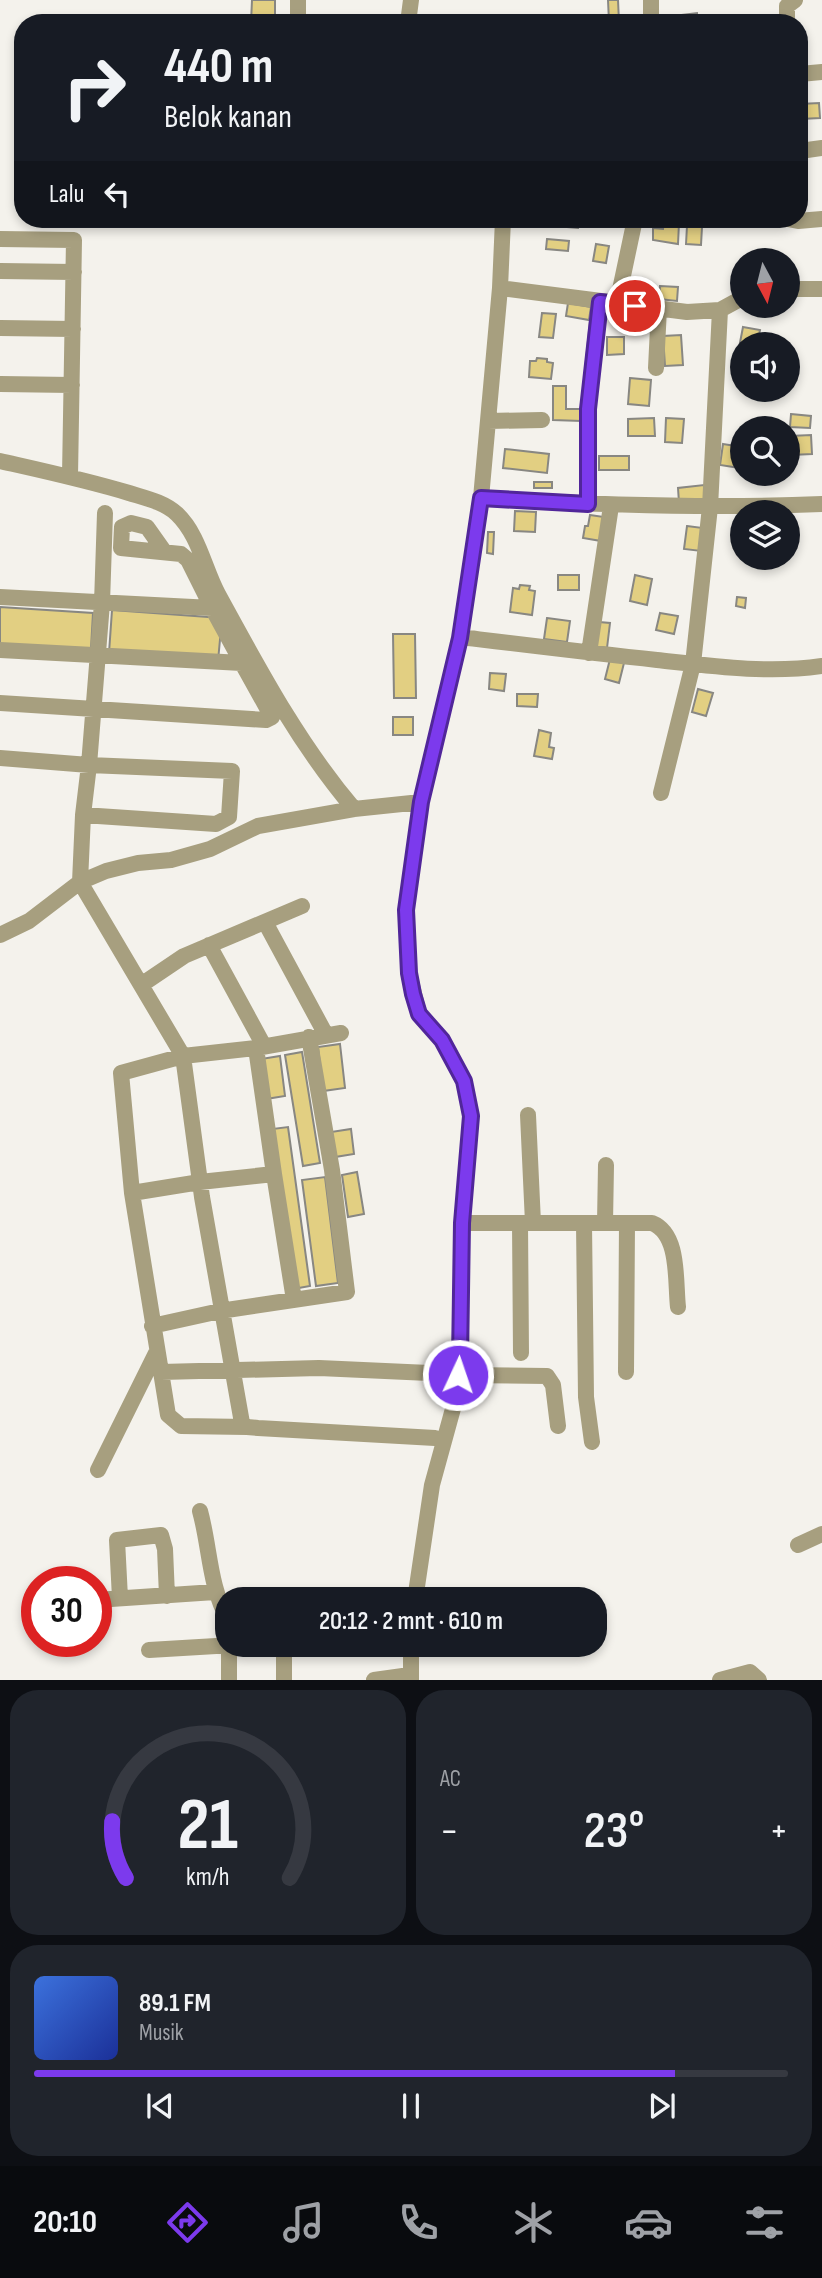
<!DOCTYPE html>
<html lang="id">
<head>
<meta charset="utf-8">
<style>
	:root { --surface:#171b24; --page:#20242c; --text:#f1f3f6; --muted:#9ea1a6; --line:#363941; --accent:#7c3aed }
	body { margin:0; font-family:"Sofia Sans Condensed",sans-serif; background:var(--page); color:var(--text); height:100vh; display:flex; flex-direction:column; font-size:26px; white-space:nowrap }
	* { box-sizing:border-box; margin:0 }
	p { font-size:23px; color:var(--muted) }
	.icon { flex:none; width:38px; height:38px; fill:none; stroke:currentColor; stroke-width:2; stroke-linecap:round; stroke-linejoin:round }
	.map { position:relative; height:1680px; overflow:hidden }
	.details { display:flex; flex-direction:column; gap:10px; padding:10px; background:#0d0f14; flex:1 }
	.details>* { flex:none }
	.guide { position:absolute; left:14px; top:14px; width:794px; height:214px; border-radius:28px; box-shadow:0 4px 10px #0003; background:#171b24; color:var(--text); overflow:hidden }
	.needle { width:46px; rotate:173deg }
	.controls { position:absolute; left:730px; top:248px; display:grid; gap:14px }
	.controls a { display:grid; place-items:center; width:70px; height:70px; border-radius:50%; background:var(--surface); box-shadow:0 4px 10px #0003; font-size:35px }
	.speed { position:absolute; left:21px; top:1566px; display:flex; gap:14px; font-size:35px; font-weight:700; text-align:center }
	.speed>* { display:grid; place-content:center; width:91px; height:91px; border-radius:50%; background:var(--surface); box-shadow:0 4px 10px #0003; line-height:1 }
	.speed .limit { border:10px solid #d22; background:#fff; color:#111 }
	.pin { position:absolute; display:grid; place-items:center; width:60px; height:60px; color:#fff; margin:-30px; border:4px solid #fff; border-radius:50%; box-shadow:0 2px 7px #0007 }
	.me { position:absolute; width:77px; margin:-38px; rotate:3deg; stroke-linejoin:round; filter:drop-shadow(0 0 5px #0008) }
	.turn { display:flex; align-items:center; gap:24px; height:147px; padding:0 35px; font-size:32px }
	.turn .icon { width:91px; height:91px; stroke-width:2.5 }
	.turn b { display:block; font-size:49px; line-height:60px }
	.then { display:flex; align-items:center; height:66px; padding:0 35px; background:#0003; gap:14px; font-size:26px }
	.big { font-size:52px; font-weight:600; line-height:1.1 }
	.details .card { flex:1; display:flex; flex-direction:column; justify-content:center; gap:10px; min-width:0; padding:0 24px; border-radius:28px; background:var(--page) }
	.details .dial { align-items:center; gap:0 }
	.dial svg { height:182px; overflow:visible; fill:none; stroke:var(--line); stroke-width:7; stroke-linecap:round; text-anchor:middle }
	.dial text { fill:var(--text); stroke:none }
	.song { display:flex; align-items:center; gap:21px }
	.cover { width:84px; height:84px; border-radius:10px; background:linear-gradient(135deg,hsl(220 70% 55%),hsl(230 70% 35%)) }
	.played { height:7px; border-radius:4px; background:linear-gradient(90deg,var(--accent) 85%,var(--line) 85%) }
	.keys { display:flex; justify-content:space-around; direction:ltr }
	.heat { display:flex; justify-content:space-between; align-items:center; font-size:38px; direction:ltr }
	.details .tiles { flex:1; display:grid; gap:10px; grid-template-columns:1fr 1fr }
	.card:last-child { grid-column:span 2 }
	.trip { position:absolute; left:215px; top:1587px; width:392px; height:70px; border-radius:28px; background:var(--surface); box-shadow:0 4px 10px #0003; font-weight:600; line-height:70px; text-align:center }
	.dock { display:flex; height:112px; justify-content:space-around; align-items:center; background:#090b0e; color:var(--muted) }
	.dock .icon { width:49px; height:49px }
	.dock .active { color:var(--accent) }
	.dock b { font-size:32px; color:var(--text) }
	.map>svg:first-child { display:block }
	.building { fill:#e2cf82; stroke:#888782; stroke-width:2 }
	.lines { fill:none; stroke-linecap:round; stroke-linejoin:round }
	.minor { stroke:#a79f7f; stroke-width:16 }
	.route-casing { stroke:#51269a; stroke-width:18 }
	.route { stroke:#7c3aed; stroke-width:12 }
</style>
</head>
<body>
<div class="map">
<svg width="822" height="1680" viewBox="0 0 822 1680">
	<rect width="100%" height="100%" fill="#f4f2ec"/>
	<path class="building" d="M252,0H275V23H251Z
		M608,0H618L619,22H609Z
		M697,13L698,23H673L672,16Z
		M421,15L441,17L440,23H421Z
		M459,15L515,22V23H458Z
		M819,103L820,118L801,119L800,104Z
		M569,219H579L578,228L568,227Z
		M664,222L679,223L678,244L653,240V228L663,229Z
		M687,226L702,227L701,245L686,244Z
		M547,239L569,241L568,251L546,249Z
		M596,244L609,246L606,263L593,261Z
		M660,286L678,287L677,301L659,299Z
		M568,303L591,307L589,320L566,316Z
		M542,313L556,314L553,338L539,337Z
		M743,327L760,330L757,345H742V354L738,353Z
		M681,335L683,365L665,366L663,336Z
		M607,337H624V354L607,355Z
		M537,358L547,359V362L553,363L551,379L529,377L530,361H536Z
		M630,378L651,380L649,406L628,404Z
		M553,386H566V409H581V421L553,420Z
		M791,414L811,416L810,428L790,427Z
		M654,418L655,436H628V419Z
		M666,418L684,419L682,443L665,442Z
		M811,435L812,454L791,455L790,436Z
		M723,444L742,447L740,468L720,465Z
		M505,449L549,454L547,473L503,468Z
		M599,456H629V470H599Z
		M534,482H552V488H534Z
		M704,485L705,501L679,503L678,488Z
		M515,511L536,512L535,532L514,531Z
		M590,515L604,517L601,541L583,538L585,526H588Z
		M687,526L703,528L701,551L684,549Z
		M488,532H494L493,554L487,553Z
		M558,575H579V590H558Z
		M635,575L652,579L647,605L630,601Z
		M520,585L530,586L529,590L535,591L532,615L510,612L513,588L519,589Z
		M737,597L746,598L745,608L736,606Z
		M0,607L93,613L91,649L0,644Z
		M112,610L222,618L218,661L109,653Z
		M660,613L678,616L674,634L656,630Z
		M547,618L570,621L567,642L544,639Z
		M599,622L610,623L607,648L595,647Z
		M393,634H415L416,698H394Z
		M610,659L624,663L619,683L605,679Z
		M490,673L506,674L504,691L489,689Z
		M698,689L713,693L706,716L692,712Z
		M517,694H538L537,707L517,706Z
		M393,717H413V735H393Z
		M539,730L551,733L549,747L554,748L552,759L534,756Z
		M340,1044L345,1088L323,1091L318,1047Z
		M302,1052L320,1163L303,1166L285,1055Z
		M280,1056L285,1096L266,1099L261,1059Z
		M288,1127L310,1286L293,1289L272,1129Z
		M351,1129L354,1154L335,1157L331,1132Z
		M357,1172L364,1214L348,1217L342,1175Z
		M325,1177L338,1283L316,1286L302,1180Z"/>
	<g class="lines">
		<path class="minor" d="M298,23V0
			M408,23L411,0
			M651,23V0
			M787,23V6L795,0
			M800,74L822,72
			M800,151L822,148
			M788,219L798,221L822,219
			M0,239L74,240L70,476
			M0,271L74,272
			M500,288L687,312L720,310L742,298
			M788,289H822
			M617,304L635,219
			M0,328L73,329
			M656,368L659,308
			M0,384L72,385
			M488,421L542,420
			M0,461C44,471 86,480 129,493C145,498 164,502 177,514C199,535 204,568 218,594C259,669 298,743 354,809
			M481,498C595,505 708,509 822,504
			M588,504V409L599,302
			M105,513L102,603L89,765L83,815L80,882L183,1056L202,1197L242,1423L247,1427L258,1428L435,1438
			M0,597L212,608L188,560L181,554L121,548L122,527L131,523L147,527L164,551
			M212,608L242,663
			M460,637C526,645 591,653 657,660C711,666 768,674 822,666
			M0,650L242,663L272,717L266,720L0,703
			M589,653L611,506
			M0,758L89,765L232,771L229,817L216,824L83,815
			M661,793L693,664L710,507L720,310
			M421,802L460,637L481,498L500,288L503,219
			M265,922L326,1035
			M0,935L29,921L80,882L106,871L138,863L171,860L210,849L258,826L354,809L421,802L406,910L409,973L419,1014L442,1040L464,1081L471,1116L462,1223L460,1361L454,1405L432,1485L415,1600
			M209,945L264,1046
			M141,985L184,956L302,906
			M528,1115L533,1223
			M274,1174L294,1300
			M132,1193L200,1182L274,1174L256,1048
			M462,1223H652C680,1234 675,1281 678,1307
			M520,1223L521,1353
			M584,1223L586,1397L592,1442
			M605,1223L606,1165
			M152,1326L220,1311L347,1292L332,1170L309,1037
			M161,1372L319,1368L451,1374
			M626,1372L627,1223
			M458,1375L547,1376L553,1385L558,1426
			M247,1427L181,1426L168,1415L132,1193L121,1073L183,1056L256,1048L341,1033
			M98,1470L156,1353
			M200,1511C210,1547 209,1586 228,1619
			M798,1545L822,1534
			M120,1598L117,1540L161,1535L165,1549L167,1596
			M96,1600L215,1592
			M229,1645V1680
			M284,1645V1680
			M149,1650L233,1645
			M374,1680L410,1675
			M411,1680V1645
			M720,1680L750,1672L759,1680"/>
	</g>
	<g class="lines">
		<defs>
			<path id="route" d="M458,1375L460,1361L462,1223L471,1116L464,1081L442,1040L419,1014L413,994L409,973L406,910L421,802L460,638L481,498L588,504V409L600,302L635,306"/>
		</defs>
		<use href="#route" class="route-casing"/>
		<use href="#route" class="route"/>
	</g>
</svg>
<div class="controls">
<a><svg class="needle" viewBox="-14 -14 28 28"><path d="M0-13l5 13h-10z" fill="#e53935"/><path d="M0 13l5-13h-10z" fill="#9ea1a6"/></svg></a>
<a><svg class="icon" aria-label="sound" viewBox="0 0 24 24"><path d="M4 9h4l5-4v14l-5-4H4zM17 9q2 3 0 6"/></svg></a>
<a><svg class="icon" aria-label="search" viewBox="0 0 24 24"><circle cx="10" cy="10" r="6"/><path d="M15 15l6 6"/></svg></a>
<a><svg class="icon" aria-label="layers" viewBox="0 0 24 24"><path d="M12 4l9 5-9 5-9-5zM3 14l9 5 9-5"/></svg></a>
</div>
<div class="speed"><div class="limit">30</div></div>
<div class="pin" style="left:635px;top:306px;background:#d93025"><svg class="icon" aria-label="arrive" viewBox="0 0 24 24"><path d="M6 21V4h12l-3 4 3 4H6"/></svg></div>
<svg class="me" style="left:458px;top:1375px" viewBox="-20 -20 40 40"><circle r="17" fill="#7c3aed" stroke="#fff" stroke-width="3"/><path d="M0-11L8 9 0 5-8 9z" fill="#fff"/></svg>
<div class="trip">20:12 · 2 mnt · 610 m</div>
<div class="guide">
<div class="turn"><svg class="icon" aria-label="right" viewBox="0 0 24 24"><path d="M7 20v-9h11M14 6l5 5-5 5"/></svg><div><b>440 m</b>Belok kanan</div></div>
<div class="then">Lalu<svg class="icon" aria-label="left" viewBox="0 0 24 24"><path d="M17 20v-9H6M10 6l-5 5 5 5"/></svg></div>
</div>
</div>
<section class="details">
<div class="tiles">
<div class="card dial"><svg viewBox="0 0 100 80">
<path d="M14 69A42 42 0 1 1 86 69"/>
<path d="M14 69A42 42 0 0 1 8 44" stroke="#7c3aed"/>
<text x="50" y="56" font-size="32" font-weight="700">21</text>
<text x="50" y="72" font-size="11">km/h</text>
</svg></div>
<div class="card"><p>AC</p>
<div class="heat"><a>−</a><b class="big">23°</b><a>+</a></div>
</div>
<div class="card">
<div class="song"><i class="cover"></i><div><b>89.1 FM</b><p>Musik</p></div></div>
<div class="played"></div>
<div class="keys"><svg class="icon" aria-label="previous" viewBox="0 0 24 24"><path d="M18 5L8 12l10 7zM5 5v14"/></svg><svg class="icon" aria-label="pause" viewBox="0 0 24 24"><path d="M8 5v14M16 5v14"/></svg><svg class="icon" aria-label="next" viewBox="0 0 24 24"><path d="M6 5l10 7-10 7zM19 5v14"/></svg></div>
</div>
</div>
</section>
<nav class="dock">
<b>20:10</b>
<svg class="icon active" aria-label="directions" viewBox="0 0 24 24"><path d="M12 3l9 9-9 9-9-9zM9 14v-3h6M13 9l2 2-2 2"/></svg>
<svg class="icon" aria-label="music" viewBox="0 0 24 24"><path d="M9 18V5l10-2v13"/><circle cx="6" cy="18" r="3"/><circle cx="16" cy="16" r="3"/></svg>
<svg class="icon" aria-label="phone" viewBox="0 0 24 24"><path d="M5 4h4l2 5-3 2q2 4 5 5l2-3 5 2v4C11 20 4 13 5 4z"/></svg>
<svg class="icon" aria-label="climate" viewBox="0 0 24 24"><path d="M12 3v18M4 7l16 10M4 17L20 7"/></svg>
<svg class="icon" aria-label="car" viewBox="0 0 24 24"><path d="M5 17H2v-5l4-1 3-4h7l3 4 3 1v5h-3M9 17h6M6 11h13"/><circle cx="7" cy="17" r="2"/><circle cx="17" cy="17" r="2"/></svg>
<svg class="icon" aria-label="filters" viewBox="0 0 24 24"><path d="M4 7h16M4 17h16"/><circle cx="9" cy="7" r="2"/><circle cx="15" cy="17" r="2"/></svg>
</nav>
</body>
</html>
